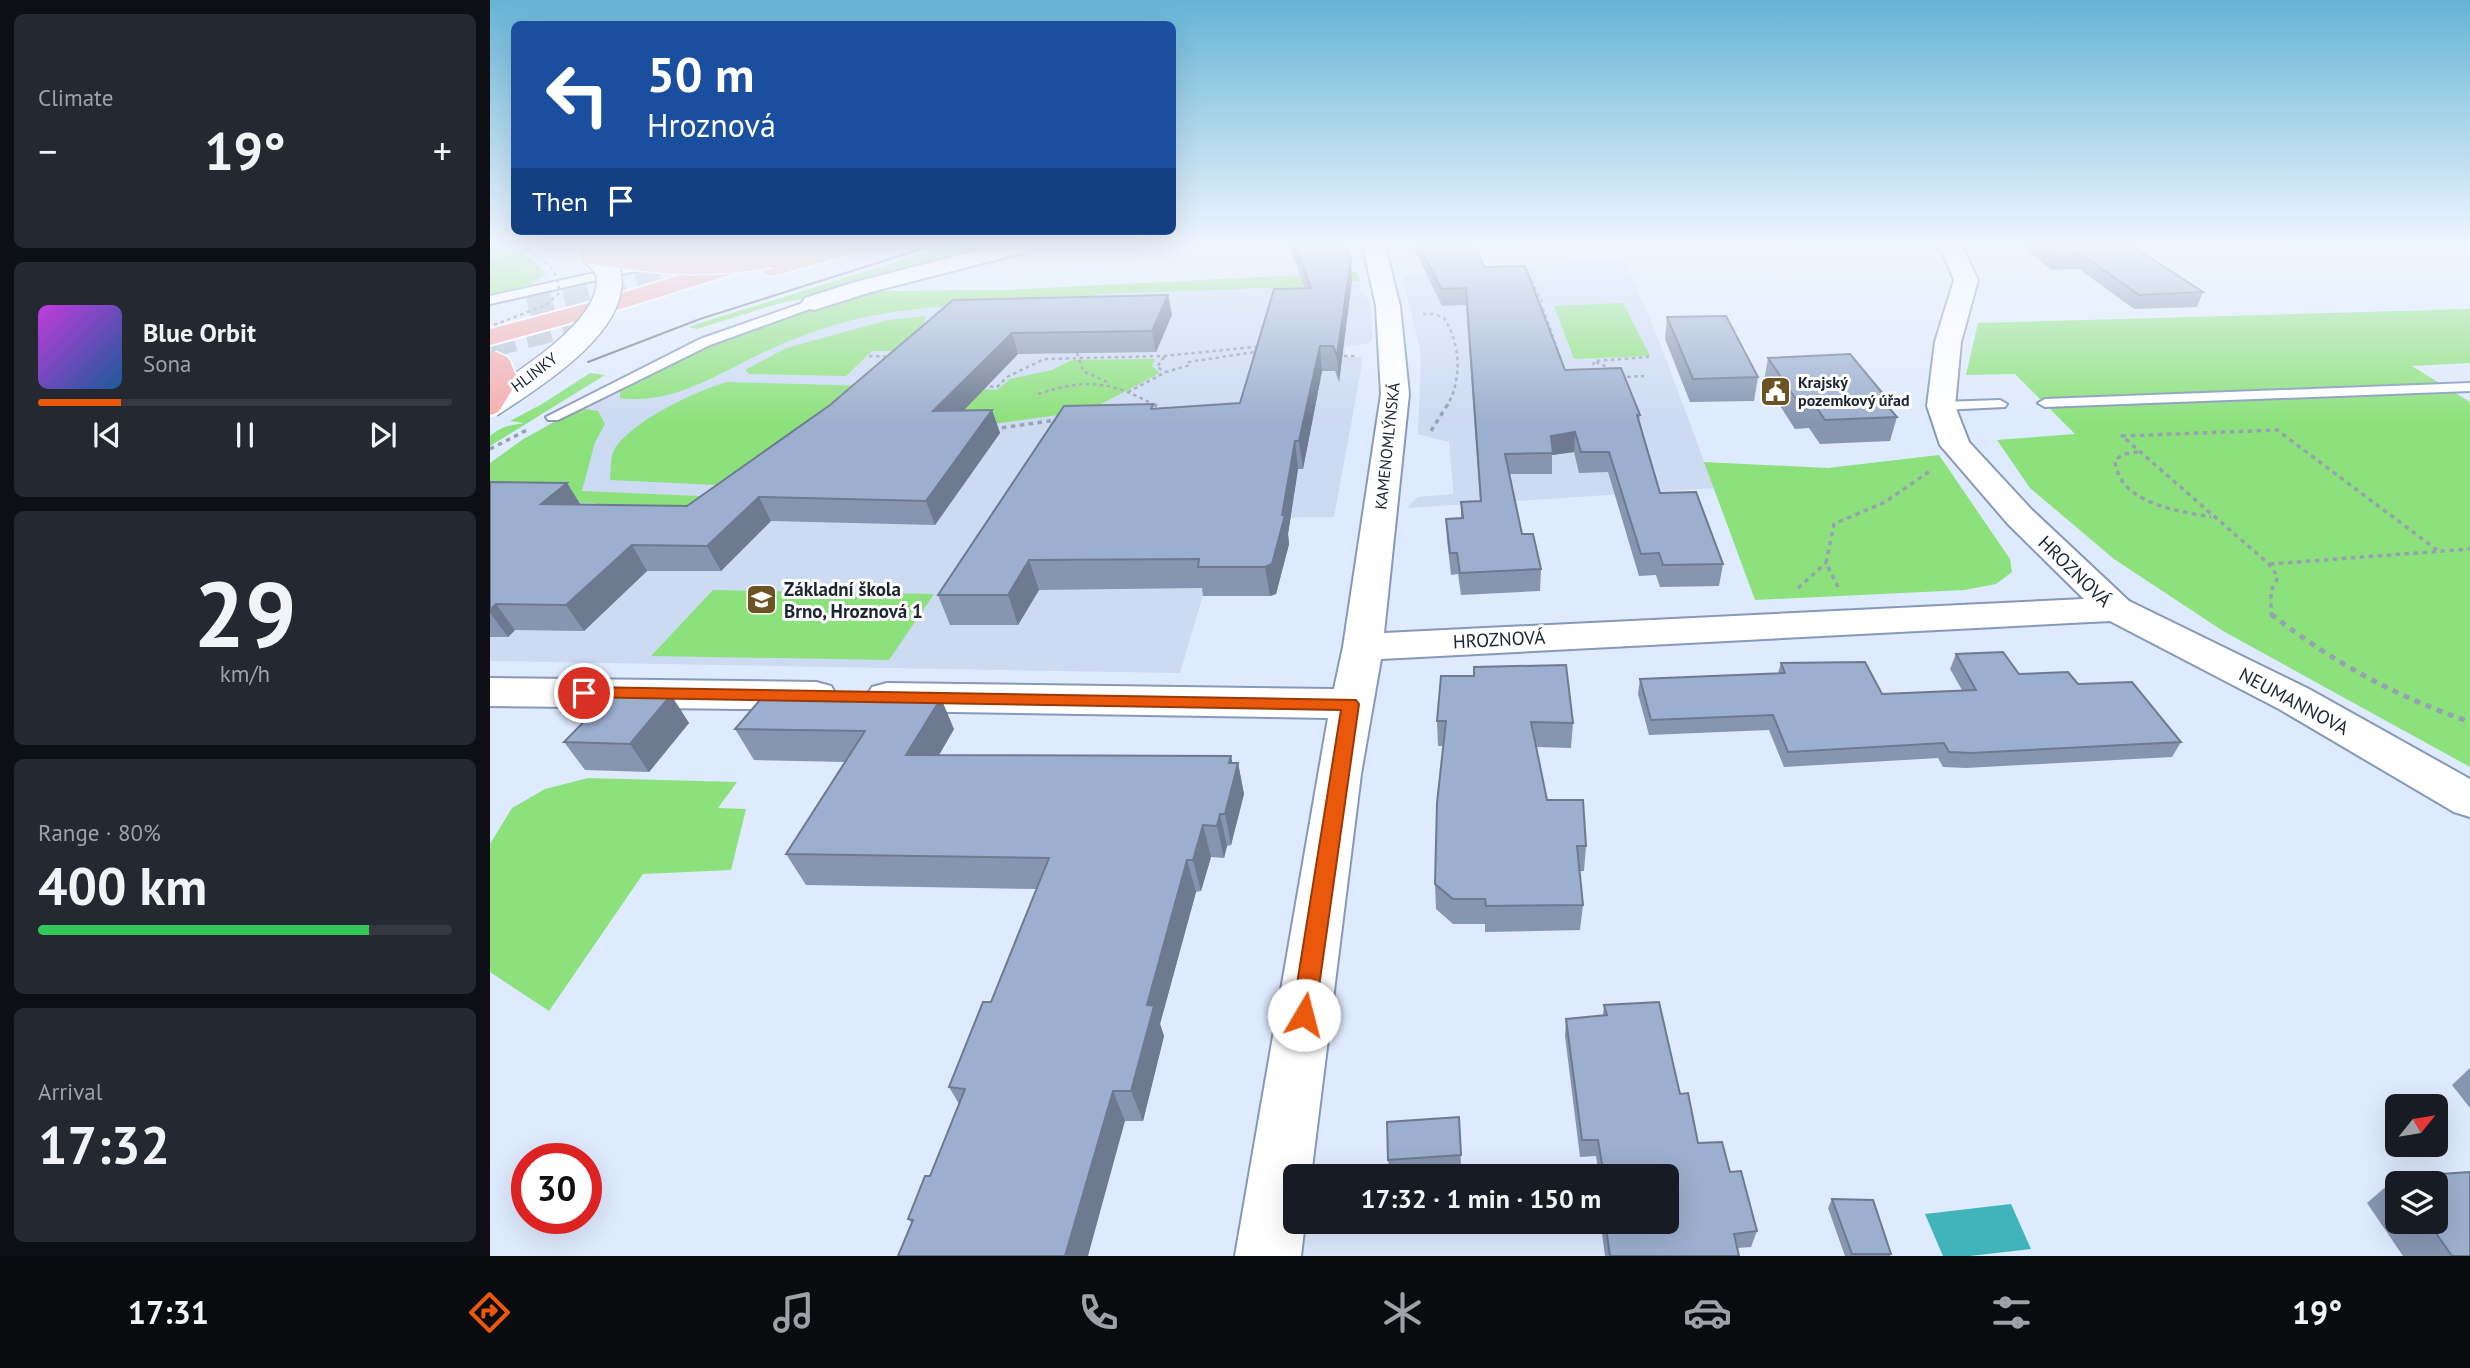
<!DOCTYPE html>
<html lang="en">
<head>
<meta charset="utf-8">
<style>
	:root { --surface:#171b24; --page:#242831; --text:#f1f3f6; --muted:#9ea1a6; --line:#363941; --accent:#ea580c }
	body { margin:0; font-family:"PT Sans",sans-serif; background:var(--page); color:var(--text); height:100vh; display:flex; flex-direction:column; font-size:26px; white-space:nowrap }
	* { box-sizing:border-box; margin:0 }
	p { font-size:23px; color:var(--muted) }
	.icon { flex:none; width:38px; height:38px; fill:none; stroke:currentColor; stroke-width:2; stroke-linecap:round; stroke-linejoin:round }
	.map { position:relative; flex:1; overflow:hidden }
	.sheet { display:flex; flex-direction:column; gap:14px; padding:14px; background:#0d0f14; width:490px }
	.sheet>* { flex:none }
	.hud { position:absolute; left:21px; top:21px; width:665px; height:214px; border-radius:10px; box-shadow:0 7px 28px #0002; background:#1a4fa0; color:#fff; overflow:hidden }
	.needle { width:46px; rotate:60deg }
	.controls { position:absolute; left:1895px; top:1094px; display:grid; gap:14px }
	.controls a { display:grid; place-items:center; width:63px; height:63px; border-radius:10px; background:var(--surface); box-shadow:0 7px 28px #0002; font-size:35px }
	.speed { position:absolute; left:21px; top:1143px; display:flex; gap:14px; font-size:35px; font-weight:700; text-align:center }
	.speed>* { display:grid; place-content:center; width:91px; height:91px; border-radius:50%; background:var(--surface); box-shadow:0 7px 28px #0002; line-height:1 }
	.speed .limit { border:10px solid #d22; background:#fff; color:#111 }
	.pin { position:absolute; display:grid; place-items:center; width:60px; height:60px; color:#fff; margin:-30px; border:4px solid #fff; border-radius:50%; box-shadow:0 2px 7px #0007 }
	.me { position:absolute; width:77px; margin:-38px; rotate:8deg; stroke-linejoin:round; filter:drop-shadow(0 0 5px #0008) }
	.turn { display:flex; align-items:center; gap:24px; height:147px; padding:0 21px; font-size:32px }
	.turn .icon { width:91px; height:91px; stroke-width:2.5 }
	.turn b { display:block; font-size:49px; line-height:60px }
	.then { display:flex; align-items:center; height:66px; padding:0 21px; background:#0003; gap:14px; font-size:26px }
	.big { font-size:52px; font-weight:700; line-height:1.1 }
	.sheet .card { flex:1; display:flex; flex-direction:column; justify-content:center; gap:10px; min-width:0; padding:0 24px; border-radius:10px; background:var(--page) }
	.sheet .dial { align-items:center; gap:0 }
	.dial b { font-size:91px; line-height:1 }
	.song { display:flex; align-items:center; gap:21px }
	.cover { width:84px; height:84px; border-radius:10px; background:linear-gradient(135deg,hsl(290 70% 55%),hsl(210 70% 35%)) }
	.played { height:7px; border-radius:4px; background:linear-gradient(90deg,var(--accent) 20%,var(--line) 20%) }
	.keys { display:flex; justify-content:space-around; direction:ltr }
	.heat { display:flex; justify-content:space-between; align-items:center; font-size:38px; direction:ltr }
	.charge { height:10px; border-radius:5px; background:linear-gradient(90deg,#34c759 80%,var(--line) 0) }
	.trip { position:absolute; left:793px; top:1164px; width:396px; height:70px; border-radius:10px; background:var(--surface); box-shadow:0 7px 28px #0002; font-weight:700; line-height:70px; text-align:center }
	.tabs { display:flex; height:112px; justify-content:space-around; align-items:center; background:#090b0e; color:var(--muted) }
	.tabs .icon { width:49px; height:49px }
	.tabs .selected { color:var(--accent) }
	.tabs b { font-size:32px; color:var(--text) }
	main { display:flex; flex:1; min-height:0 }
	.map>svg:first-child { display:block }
	.built { fill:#ccdaf2 }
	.green { fill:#8de17c }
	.water { fill:#40b4ba }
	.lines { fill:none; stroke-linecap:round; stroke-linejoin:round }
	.trunk-tunnel { stroke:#b8c3d5; stroke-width:25; stroke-dasharray:25 12; stroke-linecap:butt }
	.service-casing { stroke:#8699b8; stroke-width:4 }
	.minor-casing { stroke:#8699b8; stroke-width:4 }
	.trunk-casing { stroke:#fff; stroke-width:4 }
	.path-far2 { stroke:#97a1b2; stroke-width:2.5; stroke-dasharray:3.5 3.5; stroke-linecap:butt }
	.path-far1 { stroke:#97a1b2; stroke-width:3.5; stroke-dasharray:4.5 4.5; stroke-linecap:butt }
	.path { stroke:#97a1b2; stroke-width:5; stroke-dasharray:6 6; stroke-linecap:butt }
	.service { fill:#fff; fill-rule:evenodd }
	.minor { fill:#fff; fill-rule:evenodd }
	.trunk { fill:#f4aeae; fill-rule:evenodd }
	.tram { stroke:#6c7584; stroke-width:2 }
	.tertiary-bridge-casing { stroke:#8699b8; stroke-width:28; stroke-linecap:butt }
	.trunk-bridge-casing { stroke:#fff; stroke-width:28; stroke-linecap:butt }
	.path-bridge { stroke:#97a1b2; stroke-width:2.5; stroke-dasharray:3.5 3.5; stroke-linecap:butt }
	.tertiary-bridge { stroke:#fff; stroke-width:25 }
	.trunk-bridge { stroke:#f4aeae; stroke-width:25 }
	.wall { fill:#8696b1; fill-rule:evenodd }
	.shaded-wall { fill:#6d7a90 }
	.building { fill:#9cafce; stroke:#6d7a90; stroke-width:2 }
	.route { fill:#ea580c; stroke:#983908; stroke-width:2 }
	.labels { text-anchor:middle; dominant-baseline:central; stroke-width:6; stroke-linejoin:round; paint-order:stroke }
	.far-street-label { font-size:16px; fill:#1e2532; stroke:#fff }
	.far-poi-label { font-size:16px; font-weight:bold; fill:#1e2532; stroke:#fff; text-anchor:start }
	.street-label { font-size:19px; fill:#1e2532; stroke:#fff }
	.poi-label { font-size:19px; font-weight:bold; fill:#1e2532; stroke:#fff; text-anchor:start }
</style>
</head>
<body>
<main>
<section class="sheet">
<div class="card"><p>Climate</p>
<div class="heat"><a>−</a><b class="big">19°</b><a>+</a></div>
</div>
<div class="card">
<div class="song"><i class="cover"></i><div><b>Blue Orbit</b><p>Sona</p></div></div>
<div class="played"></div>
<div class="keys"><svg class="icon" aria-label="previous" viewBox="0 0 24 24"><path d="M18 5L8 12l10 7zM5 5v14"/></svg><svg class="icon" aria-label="pause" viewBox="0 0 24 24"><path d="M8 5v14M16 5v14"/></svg><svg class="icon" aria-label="next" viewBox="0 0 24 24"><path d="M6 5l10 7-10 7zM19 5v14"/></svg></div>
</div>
<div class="card dial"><b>29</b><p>km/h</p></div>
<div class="card"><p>Range · 80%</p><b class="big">400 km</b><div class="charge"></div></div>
<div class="card"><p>Arrival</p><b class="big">17:32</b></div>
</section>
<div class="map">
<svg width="1980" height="1256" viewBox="0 0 1980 1256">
	<rect width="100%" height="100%" fill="#deeafe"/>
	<path class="built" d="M1135,261L1167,335L1224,488L917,508L928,497L963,494V488L959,442L928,434L931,355L913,276L1066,263Z
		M867,272L871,293L880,300L883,339L879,343L855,347V357H872L871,370L844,517L757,518L715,588L690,673L0,661V463L32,440L89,408L95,409L158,374L215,348L326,308L390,291L518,290Z"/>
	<path class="green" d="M0,246C23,246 42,255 56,274L36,288L0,296Z
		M457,246H500L325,297L290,303L207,329L198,327Z
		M867,272L870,281H860V285L610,294L600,298C530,303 450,302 381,316C349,322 315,334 285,347C235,369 186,406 130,398V390L215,348L326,308L390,291L518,290Z
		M1133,303L1160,356L1084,359L1064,306Z
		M1980,309V363L1922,366L1980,402V767L1733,631L1624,559L1540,488L1507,440L1585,434L1525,374L1476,375L1488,323Z
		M436,316L432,336L414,351H382L356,376L259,374L255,370L296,348L398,320Z
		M665,359L662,366L670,373L598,411L472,428V388L507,390L520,379L562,370L582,360Z
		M100,373L115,375L0,446V436C11,427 20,425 34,423L20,421L52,404Z
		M237,382L453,388L268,487L120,480C121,471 120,456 125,448C146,419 203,392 237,382Z
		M89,408L108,411L115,424L105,442L92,491L281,499L259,518L101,509L106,503L0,501V463L32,440Z
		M1449,455L1520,559L1522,572L1506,584L1474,590L1265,600L1214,462L1338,468Z
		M223,590L444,594L399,660L161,656Z
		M98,778L247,782L228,808L256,809L241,870L153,874L59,1011L0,972V844L22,808L55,789Z"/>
	<path class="water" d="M1521,1204L1541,1249L1480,1256H1453L1435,1214Z"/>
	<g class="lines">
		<path class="trunk-tunnel" d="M39,310L225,259
			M0,345L83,324"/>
		<defs>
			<path id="service" d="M200,246H213L190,261L0,304V296L182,256Z
				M324,299L330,303L328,306L220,345L68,420H58L56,417L210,339Z
				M1980,383V391L1555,407L1548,403L1555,399Z
				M1510,400L1517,404L1515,407L1451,410L1444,406L1451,402Z"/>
			<path id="minor" d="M505,246H543L540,251L381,292L324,310L315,308L312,303L315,298L365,282Z
				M873,246H895L910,306L919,394L894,633L1594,599L1518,524L1450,445L1437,406L1445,342L1464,280L1450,246H1472L1488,280L1471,342L1465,406L1479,442L1542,510L1639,601L1819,689L1980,779V817L1964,812L1789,709L1620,621L891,659L871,774L821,1176H805V1222H815L811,1256H745L838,718L397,711L382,707L376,697L382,687L397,683L844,689L853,647L891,394L886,306Z
				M0,678L326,682L341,686L347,696L341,706L326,710L0,706Z"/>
			<path id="trunk" d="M286,246H320L317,251L124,311L0,345V329L106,301Z
				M340,246H376L373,251L282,276L274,274L271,269L274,264Z"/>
		</defs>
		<use href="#service" class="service-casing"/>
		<use href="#minor" class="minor-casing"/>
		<use href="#trunk" class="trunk-casing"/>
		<path class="path-far2" d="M31,246L41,252
			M1035,280H1042L1052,302
			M1053,308L1071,360
			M933,314H944L954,318C971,344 972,380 957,406
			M379,356L402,357
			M847,356H866
			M674,357L667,367L676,372
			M1106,362L1123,370
			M1102,372L1104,361L1159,357
			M1131,374L1136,377L1154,376
			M493,386L507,387L517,377L554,359L674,356L773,346
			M638,392L676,372L700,365L699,362L771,351
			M548,394C597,378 621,381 666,406"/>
		<path class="path-far1" d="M663,404L673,410
			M503,429L567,420
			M941,431L958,404
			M0,449L37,430
			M1648,452L1634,454L1625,460C1628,503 1687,511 1721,517
			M1780,564L1980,549
			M1348,587L1336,563L1344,524L1395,502L1440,471
			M1308,588L1336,563
			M1783,616L1781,614V591L1788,577L1779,564L1632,436L1787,430L1947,550"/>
		<path class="path" d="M1781,614C1842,662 1907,697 1980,722"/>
		<use href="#service" class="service"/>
		<use href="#minor" class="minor"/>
		<use href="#trunk" class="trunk"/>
		<path class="tram" d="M98,362L210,319L441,246"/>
		<defs>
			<path id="tertiary-bridge" d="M0,405C36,381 131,324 118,272C116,263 107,257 101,251"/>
			<path id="trunk-bridge" d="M101,251C163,262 219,266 281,255
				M0,363L9,367L14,379L0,402"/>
		</defs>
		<use href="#tertiary-bridge" class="tertiary-bridge-casing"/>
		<use href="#trunk-bridge" class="trunk-bridge-casing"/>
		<path class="path-bridge" d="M4,325L56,305L69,293C69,272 58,262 41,252
			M587,353L593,371L617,382"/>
		<use href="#tertiary-bridge" class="tertiary-bridge"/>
		<use href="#trunk-bridge" class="trunk-bridge"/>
	</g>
	<path class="wall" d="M799,246H855L862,280L849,382L845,371H832L813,469H808L798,534L799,544L786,594L780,596H713L712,588L549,590L528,625H460L448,595L664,409L750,403L815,288Z
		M923,246H985L994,267L1075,370L1150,415L1149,421L1170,493L1233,564L1229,586L1170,587L1166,575L1149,576L1118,472L1089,473L1084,452L1062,455V474H1020L1032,534L1051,569L1050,591L971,595L968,574L961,575L957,540L956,519L971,518V502L990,501L976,305L952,306Z
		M1533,246H1642L1713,292L1707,307L1644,309L1589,269L1561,270Z
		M678,295L682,315L666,352L528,354L473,411L502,410L510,433L445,525L281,521L231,571H157L94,631L25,630L18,637H0V482L77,483L90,504L197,506L340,405L463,300Z
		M1177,317L1268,377L1264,401L1200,402L1175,339Z
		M1278,358L1399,401L1398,406L1407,417L1400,441L1330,444L1319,428L1305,429L1274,381Z
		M1466,654L1529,674L1588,684L1691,742L1682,757L1476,768L1453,767L1448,758L1294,767L1279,730L1159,735L1148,694L1150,679L1288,673L1291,663L1392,694L1472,690L1460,669Z
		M181,695L199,723L159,772L95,770L74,742Z
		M947,721L1083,723L1081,748L1046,747L1057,800L1096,846L1094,871H1090L1093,905L1090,930L995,932V924H963L946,909L945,884L953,746H948Z
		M245,729H464L449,755L748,763L754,794L741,845L737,846L734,858L721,857L711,891L706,892L670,1024L674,1036L653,1121H635L422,1223L418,1219L440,1176L469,1104L459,1087L501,1002L547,889L316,885L296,854L356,762L264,760Z
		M1114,1005L1190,1094L1208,1143L1240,1172L1267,1231L1261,1247L1248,1248L1249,1256H1115L1111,1226V1222H1176V1176H1109L1106,1156L1090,1157L1075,1036L1076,1019L1113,1015Z
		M1980,1068V1108L1962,1085Z
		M969,1117L971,1164L899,1169L898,1160Z
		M1980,1172V1256H1913L1877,1203L1907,1177ZM1908,1183H1946V1222H1908Z
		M1342,1199L1401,1254L1400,1256H1355L1338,1208Z"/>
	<path class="shaded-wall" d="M861,258L862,280L849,382L847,356Z
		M678,295L682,315L666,352L662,331Z
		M522,333L528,354L451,434L443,411Z
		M830,346L832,371L813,469L809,441Z
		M502,410L510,433L445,525L436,501Z
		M1085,432L1084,452L1062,455L1061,436Z
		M805,441L808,469L798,534L799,544L786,594L780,596L775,567L792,515Z
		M77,483L92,507L51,504Z
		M269,497L281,521L231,571L217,546Z
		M142,545L157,571L94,631L76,605Z
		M539,560L549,590L528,625L518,595Z
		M6,604L25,630L18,637L0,613V610Z
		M181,695L199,723L159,772L140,744Z
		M451,698L464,729L431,786L416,755Z
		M741,756L745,775L748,763L754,794L741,845L735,814L739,763Z
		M730,814L737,846L734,858L727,826Z
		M713,825L721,857L711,891L703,860Z
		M697,860L706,892L670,1024L674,1036L653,1121L641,1091L657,1005Z
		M623,1091L635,1121L598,1256H575Z"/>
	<path class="building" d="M805,246H855L861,258L847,356L843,346H830L809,441H805L792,515H795L782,564L775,567H708L709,559L539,560L518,595H448L574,406L663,404L661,409L750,403L784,289L821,288Z
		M930,246H985L994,267L1035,266L1075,370L1131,368L1150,415H1147L1170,493L1206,492L1233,564L1173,565L1169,553L1151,554L1119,452H1091L1085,432L1061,436L1063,453L1015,454L1032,534H1043L1051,569L970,573L967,553H960L956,519L973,518L971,502L991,501L976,288L951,289Z
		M1553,246H1642L1713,292L1649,295L1593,255L1565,256Z
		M678,295L662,331L522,333L443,411L502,410L436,501L269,497L217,546L142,545L76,605L6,604L0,610V482L77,483L51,504L197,506L340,405L463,300Z
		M1236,316L1268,377L1203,379L1177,317Z
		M1360,354L1399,401H1393L1407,417L1335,420L1324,404L1310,405L1278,358Z
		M1513,652L1529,674L1578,672L1588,684L1642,682L1691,742L1482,753L1459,752L1454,743L1298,752L1283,715L1161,720L1150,679L1295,673L1291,663L1375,662L1392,694L1486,690L1466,654Z
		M1076,665L1083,723L1041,722L1057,800H1093L1096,846H1087L1093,905L996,906L995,899H963L945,884L947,803L956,721H947L951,676H984V667Z
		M121,694L181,695L140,744L74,742Z
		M275,694L451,698L416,755L741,756L739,763H748L735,814H730L727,826L713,825L703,860H697L657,1005L664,1006L641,1091H623L575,1256H408L423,1220L418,1219L435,1176H440L475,1089L459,1087L493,1002H501L559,858L296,854L375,731L245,729Z
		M1169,1002L1190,1094L1198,1093L1208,1143L1232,1142L1240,1172L1251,1171L1267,1231L1244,1234L1249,1256H1120L1115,1222H1176V1176H1114L1108,1140H1092L1076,1019L1117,1015L1114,1005Z
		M969,1117L971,1155L898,1160L897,1122Z
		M1980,1172V1256H1962L1938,1222H1946V1183H1911L1907,1177Z
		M1342,1199L1383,1200L1401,1254H1362Z"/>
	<linearGradient id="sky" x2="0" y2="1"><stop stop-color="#65b4d6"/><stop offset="0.58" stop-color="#f0f6ff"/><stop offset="1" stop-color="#f0f6ff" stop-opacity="0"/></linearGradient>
	<rect width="1980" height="422" fill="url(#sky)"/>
	<path class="route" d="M94,687L866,700L869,704L825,1015L822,1022L814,1025L805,1022L802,1015L851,710L88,697L86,693L88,689Z"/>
	<defs>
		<symbol id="civic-square" viewBox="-11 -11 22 22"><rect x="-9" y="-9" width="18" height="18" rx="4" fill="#6c5324" stroke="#fff"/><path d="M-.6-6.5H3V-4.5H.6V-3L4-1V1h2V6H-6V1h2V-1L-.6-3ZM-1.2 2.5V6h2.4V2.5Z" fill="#fff"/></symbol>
		<symbol id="school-square" viewBox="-11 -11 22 22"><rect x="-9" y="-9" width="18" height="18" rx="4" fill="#6c5324" stroke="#fff"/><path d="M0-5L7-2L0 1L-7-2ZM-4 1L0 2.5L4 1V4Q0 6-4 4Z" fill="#fff"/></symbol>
	</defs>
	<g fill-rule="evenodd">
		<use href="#civic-square" x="1268" y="374" width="35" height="35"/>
		<use href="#school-square" x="254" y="582" width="35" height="35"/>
	</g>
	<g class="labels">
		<g class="far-street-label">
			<text transform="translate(44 372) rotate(-37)">HLINKY</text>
			<text transform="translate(897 446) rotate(-84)">KAMENOMLÝNSKÁ</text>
		</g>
		<g class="far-poi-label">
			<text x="1308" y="382">Krajský<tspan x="1308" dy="18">pozemkový úřad</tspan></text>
		</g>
		<g class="street-label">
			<text transform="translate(1585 571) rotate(44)">HROZNOVÁ</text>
			<text transform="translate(1009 639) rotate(-3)">HROZNOVÁ</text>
			<text transform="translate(1804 701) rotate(28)">NEUMANNOVA</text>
		</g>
		<g class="poi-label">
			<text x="294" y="589">Základní škola<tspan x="294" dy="22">Brno, Hroznová 1</tspan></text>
		</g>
	</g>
</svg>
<div class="controls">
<a><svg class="needle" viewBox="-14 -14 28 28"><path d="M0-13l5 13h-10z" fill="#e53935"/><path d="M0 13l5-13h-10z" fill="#9ea1a6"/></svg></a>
<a><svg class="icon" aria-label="layers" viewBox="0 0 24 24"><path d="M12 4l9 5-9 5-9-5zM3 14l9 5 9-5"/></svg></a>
</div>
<div class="speed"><div class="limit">30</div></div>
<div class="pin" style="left:94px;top:693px;background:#d93025"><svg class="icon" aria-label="arrive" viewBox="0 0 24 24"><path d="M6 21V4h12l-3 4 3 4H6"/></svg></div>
<svg class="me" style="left:814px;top:1015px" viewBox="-20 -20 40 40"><circle r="19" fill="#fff"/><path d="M0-13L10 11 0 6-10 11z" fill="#ea580c"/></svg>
<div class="trip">17:32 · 1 min · 150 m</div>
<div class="hud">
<div class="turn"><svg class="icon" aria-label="left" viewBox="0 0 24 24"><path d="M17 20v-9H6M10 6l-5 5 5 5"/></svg><div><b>50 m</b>Hroznová</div></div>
<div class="then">Then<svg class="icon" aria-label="arrive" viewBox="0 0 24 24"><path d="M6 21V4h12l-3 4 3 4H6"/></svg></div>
</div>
</div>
</main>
<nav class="tabs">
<b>17:31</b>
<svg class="icon selected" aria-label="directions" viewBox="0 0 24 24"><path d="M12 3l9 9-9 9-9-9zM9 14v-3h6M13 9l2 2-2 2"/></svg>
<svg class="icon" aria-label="music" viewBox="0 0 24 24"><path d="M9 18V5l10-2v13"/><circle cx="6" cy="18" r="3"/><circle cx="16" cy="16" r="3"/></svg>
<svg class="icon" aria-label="phone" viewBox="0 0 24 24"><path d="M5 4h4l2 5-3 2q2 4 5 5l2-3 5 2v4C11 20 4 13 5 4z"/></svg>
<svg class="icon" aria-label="climate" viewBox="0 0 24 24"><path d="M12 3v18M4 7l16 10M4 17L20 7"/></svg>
<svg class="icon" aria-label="car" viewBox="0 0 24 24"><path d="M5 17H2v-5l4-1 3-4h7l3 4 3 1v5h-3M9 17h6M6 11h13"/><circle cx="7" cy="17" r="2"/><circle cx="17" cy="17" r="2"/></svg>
<svg class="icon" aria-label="filters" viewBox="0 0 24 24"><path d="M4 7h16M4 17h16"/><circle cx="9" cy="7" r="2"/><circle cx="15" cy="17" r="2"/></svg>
<b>19°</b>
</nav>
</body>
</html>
